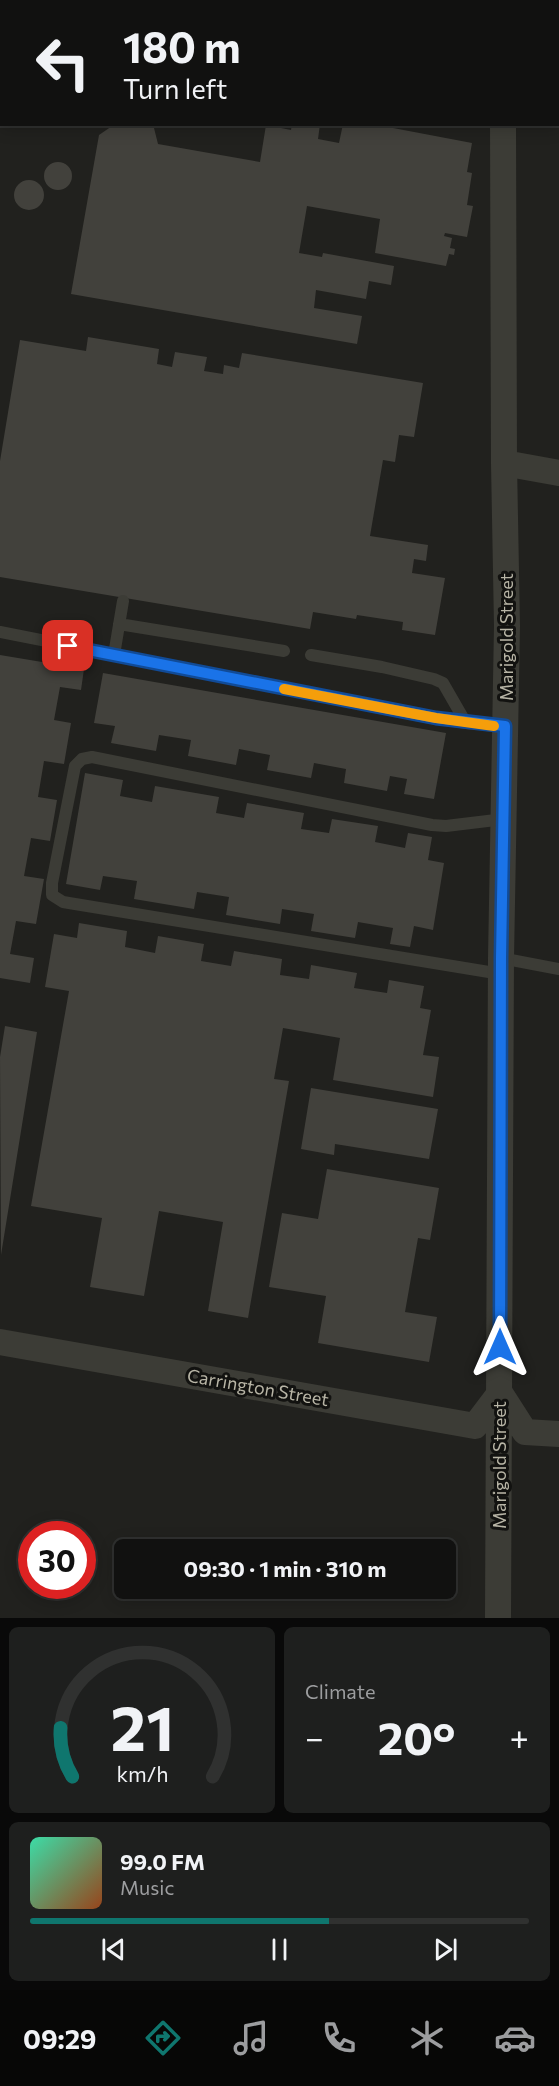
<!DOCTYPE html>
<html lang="en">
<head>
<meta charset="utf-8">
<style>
	:root { --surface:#111110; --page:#1e1f1e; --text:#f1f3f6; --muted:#9c9d9f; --line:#303130; --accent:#0f766e }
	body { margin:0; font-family:Commissioner,sans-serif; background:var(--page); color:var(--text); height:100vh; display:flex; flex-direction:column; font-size:22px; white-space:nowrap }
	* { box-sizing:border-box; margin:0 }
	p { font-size:20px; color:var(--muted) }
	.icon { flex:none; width:33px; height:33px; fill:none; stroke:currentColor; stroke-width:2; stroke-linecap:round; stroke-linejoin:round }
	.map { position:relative; height:1618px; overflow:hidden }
	.panel { display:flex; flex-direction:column; gap:9px; padding:9px; background:#090909; flex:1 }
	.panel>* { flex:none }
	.hud { position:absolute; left:0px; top:0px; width:560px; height:126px; box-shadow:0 3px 15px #0003,0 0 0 2px var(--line); background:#111110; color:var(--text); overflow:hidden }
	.speed { position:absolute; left:18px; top:1521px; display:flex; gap:12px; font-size:30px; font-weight:700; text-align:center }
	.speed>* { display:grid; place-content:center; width:78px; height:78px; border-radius:50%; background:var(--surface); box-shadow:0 3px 15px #0003,0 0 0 2px var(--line); line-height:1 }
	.speed .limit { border:9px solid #d22; background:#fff; color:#111 }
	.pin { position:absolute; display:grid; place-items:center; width:51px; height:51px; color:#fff; margin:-26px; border-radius:12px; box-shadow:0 3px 9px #0006 }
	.me { position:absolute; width:66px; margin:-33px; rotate:0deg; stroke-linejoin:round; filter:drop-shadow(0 0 4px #0008) }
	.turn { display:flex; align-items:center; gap:21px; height:126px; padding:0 24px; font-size:27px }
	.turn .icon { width:78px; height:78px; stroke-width:2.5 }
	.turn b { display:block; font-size:42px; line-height:51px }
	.big { font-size:45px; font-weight:700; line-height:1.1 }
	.panel .widget { flex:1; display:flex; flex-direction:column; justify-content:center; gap:9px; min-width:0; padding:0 21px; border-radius:9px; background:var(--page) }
	.panel .dial { align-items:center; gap:0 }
	.dial svg { height:156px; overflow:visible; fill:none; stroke:var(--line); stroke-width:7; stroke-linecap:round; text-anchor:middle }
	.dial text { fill:var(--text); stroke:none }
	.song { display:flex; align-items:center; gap:18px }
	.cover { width:72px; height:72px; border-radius:9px; background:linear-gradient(135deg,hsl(160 70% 55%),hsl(20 70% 35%)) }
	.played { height:6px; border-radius:3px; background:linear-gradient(90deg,var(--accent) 60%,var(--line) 60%) }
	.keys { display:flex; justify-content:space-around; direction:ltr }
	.heat { display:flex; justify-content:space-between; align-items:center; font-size:33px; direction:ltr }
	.panel .tiles { flex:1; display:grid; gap:9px; grid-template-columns:1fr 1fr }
	.widget:last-child { grid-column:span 2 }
	.trip { position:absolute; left:114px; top:1539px; width:342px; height:60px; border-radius:9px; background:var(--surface); box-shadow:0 3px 15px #0003,0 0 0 2px var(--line); font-weight:700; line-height:60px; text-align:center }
	.menu { display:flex; height:96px; justify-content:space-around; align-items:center; background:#070706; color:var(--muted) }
	.menu .icon { width:42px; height:42px }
	.menu .on { color:var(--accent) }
	.menu b { font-size:27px; color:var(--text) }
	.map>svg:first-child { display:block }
	.built { fill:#21211e; fill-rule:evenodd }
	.building { fill:#42413c }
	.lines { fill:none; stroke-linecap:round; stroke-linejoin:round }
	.service { stroke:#3c3c36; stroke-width:12 }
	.minor { stroke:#3c3c36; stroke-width:26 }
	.secondary { stroke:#4c4b43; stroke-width:33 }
	.motorway { stroke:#6d6c61; stroke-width:33 }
	.route-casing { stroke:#114b97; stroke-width:15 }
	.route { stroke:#1a73e8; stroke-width:10 }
	.slow { stroke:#f59e0b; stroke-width:10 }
	.labels { text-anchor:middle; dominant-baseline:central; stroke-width:6; stroke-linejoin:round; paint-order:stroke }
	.street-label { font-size:18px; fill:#b8b5a6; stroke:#121210 }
</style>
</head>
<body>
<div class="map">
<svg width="559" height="1618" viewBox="0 0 559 1618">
	<rect width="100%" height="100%" fill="#171715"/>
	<path class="built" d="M170,0H559V1618H0V100L1,99L2,124H558V2L166,1ZM32,1534H82V1586H32ZM124,1550H446V1588H124Z"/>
	<path class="building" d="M115,124H153L158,144L260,162L266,125L291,130L292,124H320L318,139L339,143L343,124H372L472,143L467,172L472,173L467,205L473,206L467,237L445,233L444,236L452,238L450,248L455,249L454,255L449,254L446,266L375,253L380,219L307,206L299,253L322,257L323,253L394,266L391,285L369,281L366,299L316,290L314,308L362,316L357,344L71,294L99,135Z
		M44 176a14 14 0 1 1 28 0a14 14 0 1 1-28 0Z
		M14 195a15 15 0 1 1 30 0a15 15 0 1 1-30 0Z
		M88,337L159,349L157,364L172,367L175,352L207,357L204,371L223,374L224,365L239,368L242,353L423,383L414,437L399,435L395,462L383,460L370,536L428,545L426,561L414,559L412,573L445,578L435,635L402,630L403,622L357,615L356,619L313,612L310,629L0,577V461L20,340L86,351Z
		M0,655L84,669L81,690L60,687L54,720L71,723L64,764L44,761L38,797L57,800L50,841L31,838L24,876L44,879L36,924L16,921L10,954L34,958L30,983L0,978Z
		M103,673L446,733L434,799L404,794L407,779L390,776L387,791L344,783L346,769L314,763L311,778L267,770L270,755L239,749L236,765L188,756L191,740L159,735L156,751L111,743L115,726L94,723Z
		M85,773L123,780L120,796L152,802L155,786L219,797L216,813L244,818L247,803L304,813L301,829L329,833L332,819L378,826L375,842L405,848L408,833L432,837L428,860L444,863L433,930L414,926L410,947L390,944L393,928L358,922L355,938L311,931L314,914L282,909L280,924L226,915L229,897L197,892L194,909L134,899L137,881L103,876L100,890L66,884Z
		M79,923L127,931L125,947L155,953L158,936L204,944L201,961L231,966L234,951L282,959L280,975L309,979L311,965L357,973L354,988L387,993L389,980L424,986L420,1008L431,1010L423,1055L439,1057L433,1097L333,1080L340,1038L283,1028L274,1079L289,1081L248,1318L208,1311L223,1222L159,1211L144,1296L90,1287L102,1218L31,1206L69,991L45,987L54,934L77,938Z
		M5,1026L37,1032L1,1255L0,1057Z
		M311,1088L438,1109L429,1159L335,1144L334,1155L301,1149Z
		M327,1169L439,1188L430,1240L418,1238L405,1312L437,1317L429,1362L318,1343L326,1296L269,1287L282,1213L318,1219Z"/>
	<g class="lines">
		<path class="service" d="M119,624L284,651
			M0,632L436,718L466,723L505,726
			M114,655L123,601
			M311,655L382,667L434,679L443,683L466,723
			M501,958L559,969
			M501,974L75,904L63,902L52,895V883L75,766L82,759L92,757L432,825L446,826L504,819"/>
		<path class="minor" d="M504,463L559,473
			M0,1342L475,1426L500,1393L525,1432L559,1434
			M498,1618L501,958L507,626L504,463L503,124"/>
		<path class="secondary" d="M167,0L175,2
			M558,72H559"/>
		<path class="motorway" d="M30,2L33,0
			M0,19L2,18"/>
	</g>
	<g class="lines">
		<defs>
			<path id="route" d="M68,646L436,718L505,726L501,958L500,1347"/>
		</defs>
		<use href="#route" class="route-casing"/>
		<use href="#route" class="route"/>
		<path class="slow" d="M284,689L436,718L494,726"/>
	</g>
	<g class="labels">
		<g class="street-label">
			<text transform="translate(506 637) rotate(-90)">Marigold Street</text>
			<text transform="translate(258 1387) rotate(10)">Carrington Street</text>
			<text transform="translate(499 1465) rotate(-90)">Marigold Street</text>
		</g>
	</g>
</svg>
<div class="speed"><div class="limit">30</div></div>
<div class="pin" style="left:68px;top:646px;background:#d93025"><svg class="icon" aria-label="arrive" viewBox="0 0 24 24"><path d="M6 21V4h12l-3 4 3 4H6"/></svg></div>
<svg class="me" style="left:500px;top:1347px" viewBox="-20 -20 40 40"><path d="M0-17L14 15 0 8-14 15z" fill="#1a73e8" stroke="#fff" stroke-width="4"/></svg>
<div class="trip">09:30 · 1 min · 310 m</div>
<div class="hud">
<div class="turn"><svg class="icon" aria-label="left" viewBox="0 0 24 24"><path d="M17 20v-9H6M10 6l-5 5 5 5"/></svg><div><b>180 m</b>Turn left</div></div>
</div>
</div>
<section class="panel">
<div class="tiles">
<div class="widget dial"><svg viewBox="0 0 100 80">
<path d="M14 69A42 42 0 1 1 86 69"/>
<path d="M14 69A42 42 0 0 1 8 44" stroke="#0f766e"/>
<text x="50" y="56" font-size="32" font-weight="700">21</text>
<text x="50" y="72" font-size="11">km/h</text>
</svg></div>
<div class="widget"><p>Climate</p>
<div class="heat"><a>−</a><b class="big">20°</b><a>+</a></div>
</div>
<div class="widget">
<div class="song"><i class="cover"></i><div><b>99.0 FM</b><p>Music</p></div></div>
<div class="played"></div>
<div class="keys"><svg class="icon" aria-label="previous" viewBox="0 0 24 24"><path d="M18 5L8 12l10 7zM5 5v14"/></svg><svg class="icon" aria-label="pause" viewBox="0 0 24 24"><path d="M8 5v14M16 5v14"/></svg><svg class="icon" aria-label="next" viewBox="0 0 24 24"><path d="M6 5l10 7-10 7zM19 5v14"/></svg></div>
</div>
</div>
</section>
<nav class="menu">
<b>09:29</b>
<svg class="icon on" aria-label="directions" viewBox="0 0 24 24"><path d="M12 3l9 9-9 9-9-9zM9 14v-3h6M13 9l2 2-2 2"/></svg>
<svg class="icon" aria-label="music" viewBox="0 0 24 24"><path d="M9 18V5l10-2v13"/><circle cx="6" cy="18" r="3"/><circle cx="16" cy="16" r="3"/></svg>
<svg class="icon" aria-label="phone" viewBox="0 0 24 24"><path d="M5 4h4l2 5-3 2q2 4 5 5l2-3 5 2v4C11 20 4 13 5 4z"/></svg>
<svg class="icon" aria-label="climate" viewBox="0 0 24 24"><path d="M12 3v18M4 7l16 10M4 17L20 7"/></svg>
<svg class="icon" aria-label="car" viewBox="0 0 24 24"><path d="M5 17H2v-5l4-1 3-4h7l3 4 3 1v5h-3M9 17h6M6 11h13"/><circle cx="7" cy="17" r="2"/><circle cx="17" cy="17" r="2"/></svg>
</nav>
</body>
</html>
